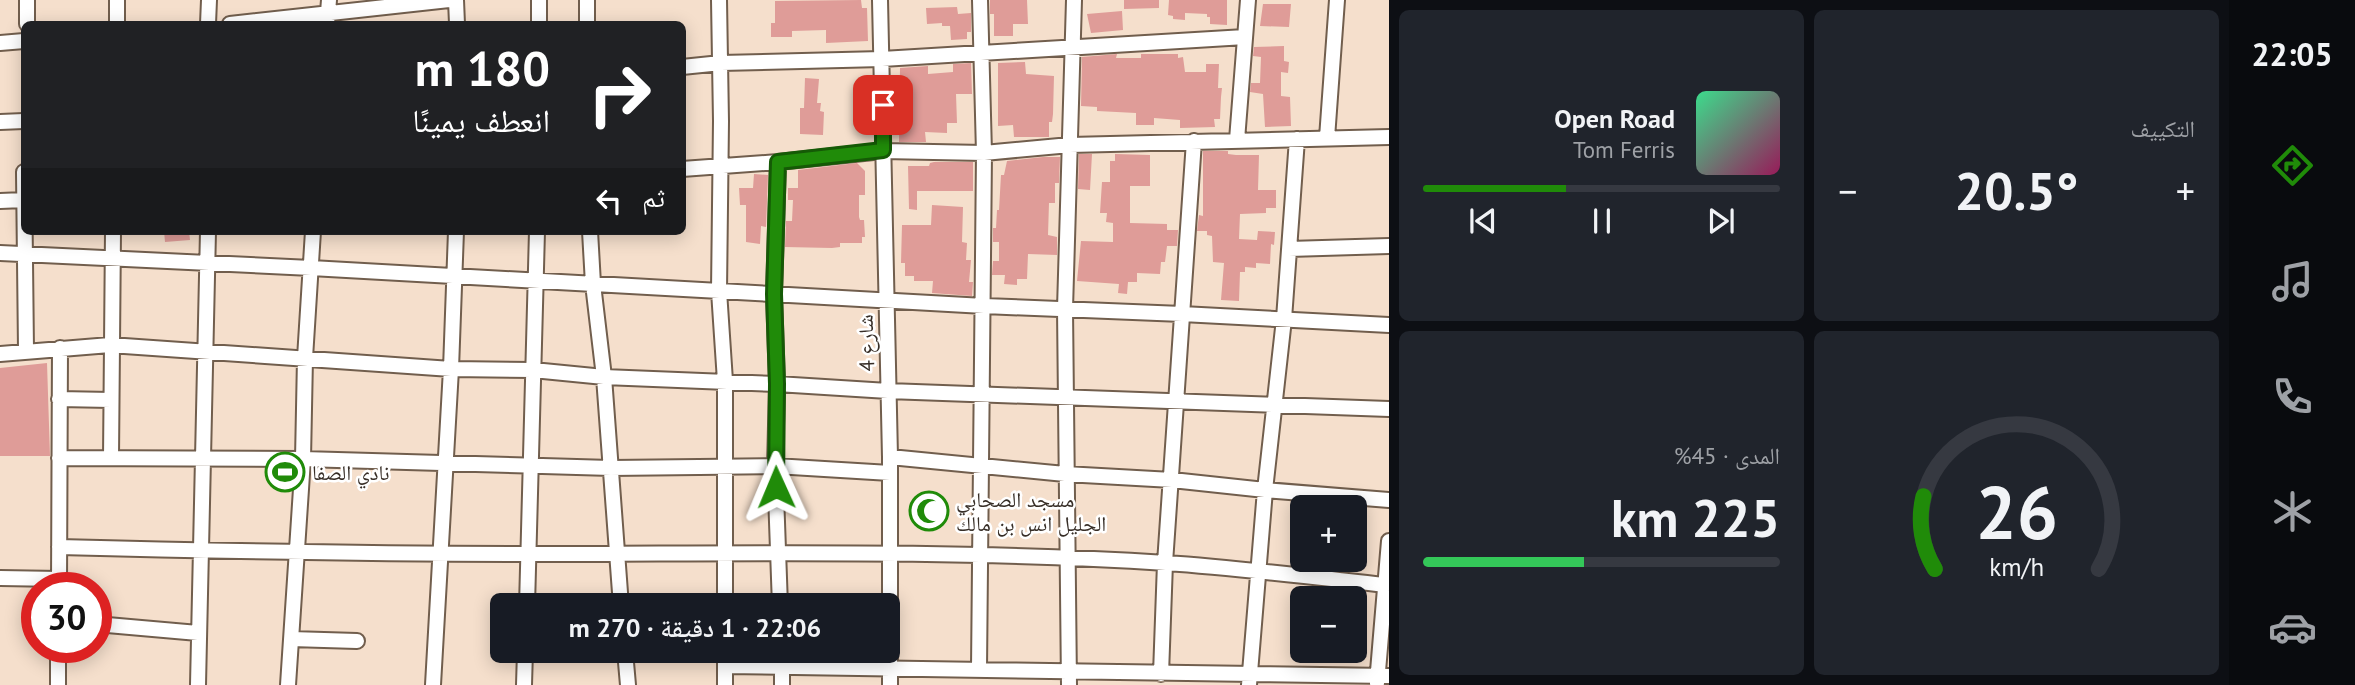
<!DOCTYPE html>
<html lang="ar">
<head>
<meta charset="utf-8">
<style>
	:root { --surface:#171b24; --page:#20242c; --text:#f1f3f6; --muted:#9ea1a6; --line:#363941; --accent:#208b09 }
	body { margin:0; font-family:"PT Sans","Noto Naskh Arabic",sans-serif; background:var(--page); color:var(--text); direction:rtl; height:100vh; display:flex; flex-direction:column; font-size:26px; white-space:nowrap }
	* { box-sizing:border-box; margin:0 }
	p { font-size:23px; color:var(--muted) }
	.icon { flex:none; width:38px; height:38px; fill:none; stroke:currentColor; stroke-width:2; stroke-linecap:round; stroke-linejoin:round }
	.map { position:relative; flex:1; overflow:hidden; direction:ltr }
	.details { display:flex; flex-direction:column; gap:10px; padding:10px; background:#0d0f14; width:840px }
	.details>* { flex:none }
	.guide { position:absolute; left:21px; top:21px; width:665px; height:214px; border-radius:10px; box-shadow:0 4px 18px #0003; direction:rtl; background:#202124; color:#fff; overflow:hidden }
	.tools { position:absolute; left:1290px; top:495px; display:grid; gap:14px }
	.tools a { display:grid; place-items:center; width:77px; height:77px; border-radius:10px; background:var(--surface); box-shadow:0 4px 18px #0003; font-size:35px }
	.speed { position:absolute; left:21px; top:572px; display:flex; gap:14px; font-size:35px; font-weight:700; text-align:center }
	.speed>* { display:grid; place-content:center; width:91px; height:91px; border-radius:50%; background:var(--surface); box-shadow:0 4px 18px #0003; line-height:1 }
	.speed .limit { border:10px solid #d22; background:#fff; color:#111 }
	.pin { position:absolute; display:grid; place-items:center; width:60px; height:60px; color:#fff; margin:-30px; border-radius:14px; box-shadow:0 4px 10px #0006 }
	.me { position:absolute; width:77px; margin:-38px; rotate:359deg; stroke-linejoin:round; filter:drop-shadow(0 0 5px #0008) }
	.turn { display:flex; align-items:center; gap:24px; height:147px; padding:0 21px; font-size:32px }
	.turn .icon { width:91px; height:91px; stroke-width:2.5 }
	.turn b { display:block; font-size:49px; line-height:60px }
	.then { display:flex; align-items:center; height:66px; padding:0 21px; background:#0003; gap:14px; font-size:26px }
	.big { font-size:52px; font-weight:600; line-height:1.1 }
	.details .card { flex:1; display:flex; flex-direction:column; justify-content:center; gap:10px; min-width:0; padding:0 24px; border-radius:10px; background:var(--page) }
	.details .dial { align-items:center; gap:0 }
	.dial svg { height:182px; overflow:visible; fill:none; stroke:var(--line); stroke-width:7; stroke-linecap:round; text-anchor:middle }
	.dial text { fill:var(--text); stroke:none }
	.song { display:flex; align-items:center; gap:21px }
	.cover { width:84px; height:84px; border-radius:10px; background:linear-gradient(135deg,hsl(150 70% 55%),hsl(330 70% 35%)) }
	.played { height:7px; border-radius:4px; background:linear-gradient(90deg,var(--accent) 40%,var(--line) 40%) }
	.keys { display:flex; justify-content:space-around; direction:ltr }
	.heat { display:flex; justify-content:space-between; align-items:center; font-size:38px; direction:ltr }
	.charge { height:10px; border-radius:5px; background:linear-gradient(90deg,#34c759 45%,var(--line) 0) }
	.details .tiles { flex:1; display:grid; gap:10px; grid-template-columns:repeat(2,1fr) }
	.trip { position:absolute; left:490px; top:593px; width:410px; height:70px; border-radius:10px; background:var(--surface); box-shadow:0 4px 18px #0003; font-weight:600; line-height:70px; text-align:center; direction:rtl }
	main { display:flex; flex:1; min-height:0 }
	.tab-bar { display:flex; flex-direction:column; width:126px; justify-content:space-around; align-items:center; background:#090b0e; color:var(--muted) }
	.tab-bar .icon { width:49px; height:49px }
	.tab-bar .on { color:var(--accent) }
	.tab-bar b { font-size:32px; color:var(--text) }
	.map>svg:first-child { display:block }
	.building { fill:#df9c98 }
	.lines { fill:none; stroke-linecap:round; stroke-linejoin:round }
	.minor-casing { stroke:#715e4d; stroke-width:18 }
	.minor { stroke:#fff; stroke-width:14 }
	.route-casing { stroke:#155a06; stroke-width:18 }
	.route { stroke:#208b09; stroke-width:12 }
	.labels { text-anchor:middle; dominant-baseline:central; stroke-width:5; stroke-linejoin:round; paint-order:stroke }
	.street-label { font-size:21px; fill:#372e27; stroke:#fff }
	.poi-label { font-size:21px; fill:#372e27; stroke:#fff; text-anchor:start }
</style>
</head>
<body>
<main>
<nav class="tab-bar">
<b>22:05</b>
<svg class="icon on" aria-label="directions" viewBox="0 0 24 24"><path d="M12 3l9 9-9 9-9-9zM9 14v-3h6M13 9l2 2-2 2"/></svg>
<svg class="icon" aria-label="music" viewBox="0 0 24 24"><path d="M9 18V5l10-2v13"/><circle cx="6" cy="18" r="3"/><circle cx="16" cy="16" r="3"/></svg>
<svg class="icon" aria-label="phone" viewBox="0 0 24 24"><path d="M5 4h4l2 5-3 2q2 4 5 5l2-3 5 2v4C11 20 4 13 5 4z"/></svg>
<svg class="icon" aria-label="climate" viewBox="0 0 24 24"><path d="M12 3v18M4 7l16 10M4 17L20 7"/></svg>
<svg class="icon" aria-label="car" viewBox="0 0 24 24"><path d="M5 17H2v-5l4-1 3-4h7l3 4 3 1v5h-3M9 17h6M6 11h13"/><circle cx="7" cy="17" r="2"/><circle cx="17" cy="17" r="2"/></svg>
</nav>
<section class="details">
<div class="tiles">
<div class="card"><p>التكييف</p>
<div class="heat"><a>−</a><b class="big">20.5°</b><a>+</a></div>
</div>
<div class="card">
<div class="song"><i class="cover"></i><div><b>Open Road</b><p>Tom Ferris</p></div></div>
<div class="played"></div>
<div class="keys"><svg class="icon" aria-label="previous" viewBox="0 0 24 24"><path d="M18 5L8 12l10 7zM5 5v14"/></svg><svg class="icon" aria-label="pause" viewBox="0 0 24 24"><path d="M8 5v14M16 5v14"/></svg><svg class="icon" aria-label="next" viewBox="0 0 24 24"><path d="M6 5l10 7-10 7zM19 5v14"/></svg></div>
</div>
<div class="card dial"><svg viewBox="0 0 100 80">
<path d="M14 69A42 42 0 1 1 86 69"/>
<path d="M14 69A42 42 0 0 1 9 37" stroke="#208b09"/>
<text x="50" y="56" font-size="32" font-weight="700">26</text>
<text x="50" y="72" font-size="11">km/h</text>
</svg></div>
<div class="card"><p>المدى · 45%</p><b class="big">225 km</b><div class="charge"></div></div>
</div>
</section>
<div class="map">
<svg width="1389" height="685" viewBox="0 0 1389 685">
	<rect width="100%" height="100%" fill="#f5dfcc"/>
	<path class="building" d="M861,0L862,8H867L868,41L826,43V30L792,31V37H771V23H775V1Z
		M990,0H1027L1028,24H1013V36H994V14H990Z
		M1124,0H1159V8L1124,9Z
		M1169,0H1227V25L1210,24V17H1207V14L1185,13V20L1173,19V16L1168,15Z
		M1263,4H1291L1289,27L1260,26Z
		M957,7L958,14L971,13V32H967V39L951,40L950,26H942V23L927,24L926,8Z
		M1122,11L1123,30L1091,33L1087,14Z
		M1284,46V61L1289,62L1288,73L1281,72V96L1290,97L1291,126L1265,127L1263,94L1250,92L1251,83H1260L1261,57L1253,56L1254,47Z
		M1117,54L1116,58H1141V54H1178V58L1183,57L1185,72H1206V64H1219L1218,88H1222L1221,97L1220,119H1214L1215,127L1180,128V120L1154,118V125H1136V113L1097,111V107L1081,106L1082,57Z
		M1025,62L1026,74L1054,76L1053,114L1052,122H1049V137H1014L1013,125L998,126V63Z
		M971,63L972,94H956L957,123H947V133L925,132L926,142H899L900,68L928,66V74L953,72V64Z
		M805,78L819,79L817,103H821L820,111L824,112L823,135L800,134V108H804Z
		M1203,151H1228V154L1236,155H1259L1258,190H1276V208H1266V213L1240,214L1239,239L1257,240L1258,231L1275,232L1274,245L1271,244L1270,264L1256,263V268L1245,267V272H1240L1239,301L1221,300L1224,263L1213,262L1212,236L1207,235V231H1197L1199,215L1203,216Z
		M1079,154H1092L1090,190L1078,189Z
		M1115,154L1150,155V186H1130V223L1167,224V230H1178L1177,246H1167L1165,262H1161L1160,274L1137,273V282H1128L1127,294L1118,293L1119,284L1077,281L1081,241L1113,242V223L1106,222L1107,213H1100L1102,182H1110V161H1115Z
		M1043,157H1060L1059,183H1055V203H1049L1048,235L1057,237V255L1028,254L1027,279H1017V285L1004,284L1005,275H992L993,261H999V242H993V228H996L997,210H999L1001,175H1004L1007,161Z
		M934,162H973V191H917V210L909,209L908,166H929L930,163Z
		M857,163L865,171V195H859V217L860,220H864L865,237H862V243H840V247L832,248L785,247L786,221H792L793,200H788V188H798V170Z
		M754,174L768,175L766,227L761,226L760,244L746,242V205H740L739,188H753Z
		M932,205L963,207L962,242L967,243L966,260H971L969,282H973L972,296L932,293L933,281H914V276H905V263H901L902,225H931Z
		M164,231H189L190,240L165,242Z
		M47,363L50,456H0V368Z"/>
	<g class="lines">
		<defs>
			<path id="minor" d="M27,0V24
				M456,0L457,24
				M539,0V24
				M719,0L721,121L719,291L725,381V606
				M880,0L890,457V685
				M117,24V0
				M208,24L209,0
				M230,24L449,0
				M327,24L329,0
				M587,24V0
				M0,43L24,41
				M682,67L721,63L882,59L1245,37
				M0,122L24,121
				M1327,138L1337,0
				M1237,140L1248,0
				M778,162L774,294L777,384L775,466L780,606
				M682,169L778,162L883,151L984,153L1070,145L1389,137
				M24,172L26,350
				M0,201L24,200
				M590,231L593,284L604,377L621,606
				M1289,249L1389,246
				M0,253L311,268L984,306L1182,314L1389,325
				M0,354L110,345L451,369L533,370L604,377L777,384L888,391L1389,409
				M59,399L111,400
				M890,457L1065,474L1172,480L1265,490L1389,500
				M59,458L303,459L611,468L775,466L890,473
				M111,458L113,231
				M59,547C215,551 370,554 526,554C739,554 953,549 1166,563C1239,568 1312,577 1385,585
				M0,578L59,579
				M59,588L60,348
				M527,606L537,231
				M96,624L198,633
				M291,639L357,641
				M625,651L628,685
				M725,651V685
				M782,651V685
				M725,666L1389,676
				M979,669L984,153L980,0
				M1161,674L1165,563L1194,141
				M1377,683L1389,541
				M58,685V648
				M198,685L208,231
				M288,685L303,459L305,358L313,231
				M433,685L451,369L456,231
				M524,685L525,651
				M1069,685L1065,309L1074,0
				M1249,685L1265,490L1284,319L1297,139"/>
		</defs>
		<use href="#minor" class="minor-casing"/>
		<use href="#minor" class="minor"/>
	</g>
	<g class="lines">
		<defs>
			<path id="route" d="M776,487L777,384L774,294L778,162L883,150V105"/>
		</defs>
		<use href="#route" class="route-casing"/>
		<use href="#route" class="route"/>
	</g>
	<defs>
		<symbol id="stadium-ring" viewBox="-11 -11 22 22"><circle r="9.5" fill="#fff" stroke="#208b09" stroke-width="1.5"/><path d="M0-5a6.5 5 0 1 0 0 10a6.5 5 0 1 0 0-10ZM-3.5-1.8h7v3.6h-7Z" fill="#208b09"/></symbol>
		<symbol id="mosque-ring" viewBox="-11 -11 22 22"><circle r="9.5" fill="#fff" stroke="#208b09" stroke-width="1.5"/><path d="M3.5-4.9A6 6 0 1 0 3.5 4.9A5 5 0 1 1 3.5-4.9Z" fill="#208b09"/></symbol>
	</defs>
	<g fill-rule="evenodd">
		<use href="#stadium-ring" x="263" y="450" width="44" height="44"/>
		<use href="#mosque-ring" x="907" y="489" width="44" height="44"/>
	</g>
	<g class="labels">
		<g class="street-label">
			<text transform="translate(866 343) rotate(-92)">شارع 4</text>
		</g>
		<g class="poi-label">
			<text x="312" y="472">نادي الصفا</text>
			<text x="956" y="499">مسجد الصحابي<tspan x="956" dy="24">الجليل انس بن مالك</tspan></text>
		</g>
	</g>
</svg>
<div class="tools">
<a>+</a>
<a>−</a>
</div>
<div class="speed"><div class="limit">30</div></div>
<div class="pin" style="left:883px;top:105px;background:#d93025"><svg class="icon" aria-label="arrive" viewBox="0 0 24 24"><path d="M6 21V4h12l-3 4 3 4H6"/></svg></div>
<svg class="me" style="left:776px;top:487px" viewBox="-20 -20 40 40"><path d="M0-17L14 15 0 8-14 15z" fill="#208b09" stroke="#fff" stroke-width="4"/></svg>
<div class="trip">22:06 · 1 دقيقة · 270 m</div>
<div class="guide">
<div class="turn"><svg class="icon" aria-label="right" viewBox="0 0 24 24"><path d="M7 20v-9h11M14 6l5 5-5 5"/></svg><div><b>180 m</b>انعطف يمينًا</div></div>
<div class="then">ثم<svg class="icon" aria-label="left" viewBox="0 0 24 24"><path d="M17 20v-9H6M10 6l-5 5 5 5"/></svg></div>
</div>
</div>
</main>
</body>
</html>
